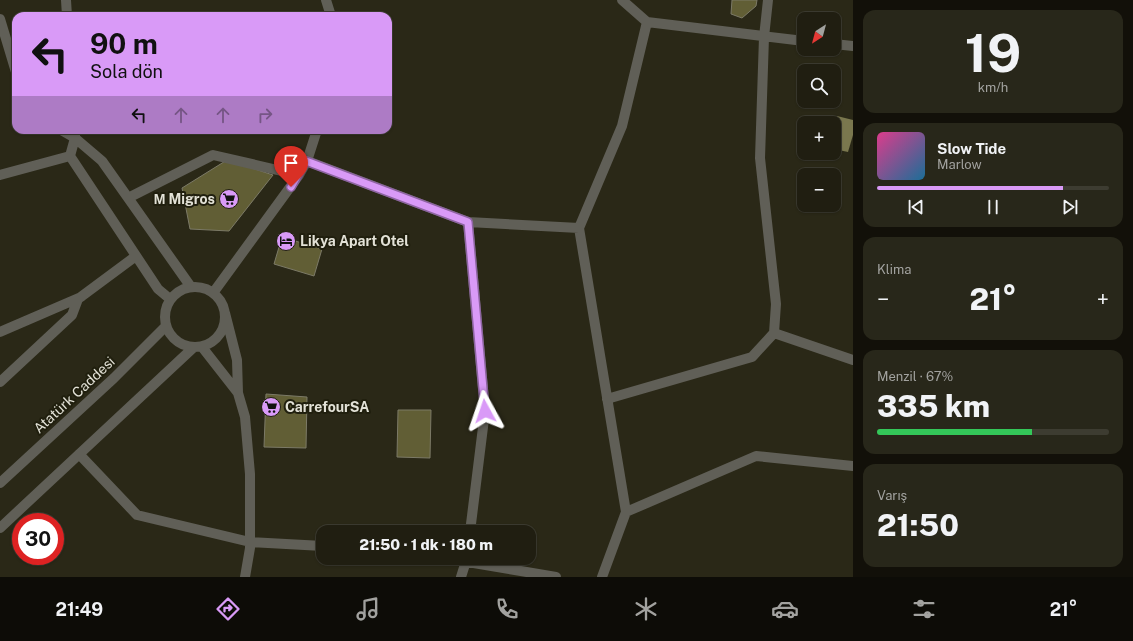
<!DOCTYPE html>
<html lang="tr">
<head>
<meta charset="utf-8">
<style>
	:root { --surface:#201e11; --page:#28271a; --text:#f1f3f6; --muted:#a2a29f; --line:#3d3c31; --accent:#d99af7 }
	body { margin:0; font-family:"Public Sans",sans-serif; background:var(--page); color:var(--text); height:100vh; display:flex; flex-direction:column; font-size:15px; white-space:nowrap }
	* { box-sizing:border-box; margin:0 }
	p { font-size:13px; color:var(--muted) }
	.icon { flex:none; width:22px; height:22px; fill:none; stroke:currentColor; stroke-width:2; stroke-linecap:round; stroke-linejoin:round }
	.map { position:relative; flex:1; overflow:hidden }
	.details { display:flex; flex-direction:column; gap:10px; padding:10px; background:#121009; width:280px }
	.details>* { flex:none }
	.banner { position:absolute; left:12px; top:12px; width:380px; height:122px; border-radius:12px; box-shadow:0 1px 3px #0004,0 0 0 1px var(--line); background:#d99af7; color:#111; overflow:hidden }
	.needle { width:26px; rotate:216deg }
	.fabs { position:absolute; left:797px; top:12px; display:grid; gap:8px }
	.fabs a { display:grid; place-items:center; width:44px; height:44px; border-radius:8px; background:var(--surface); box-shadow:0 1px 3px #0004,0 0 0 1px var(--line); font-size:20px }
	.speed { position:absolute; left:12px; top:513px; display:flex; gap:8px; font-size:20px; font-weight:700; text-align:center }
	.speed>* { display:grid; place-content:center; width:52px; height:52px; border-radius:50%; background:var(--surface); box-shadow:0 1px 3px #0004,0 0 0 1px var(--line); line-height:1 }
	.speed .limit { border:6px solid #d22; background:#fff; color:#111 }
	.pin { position:absolute; display:grid; place-items:center; width:34px; height:34px; color:#fff; margin:-41px -17px; border-radius:50% 50% 50% 0; rotate:-45deg; box-shadow:0 0 4px #0007 }
	.pin .icon { rotate:45deg }
	.me { position:absolute; width:44px; margin:-22px; rotate:355deg; stroke-linejoin:round; filter:drop-shadow(0 0 3px #0008) }
	.turn { display:flex; align-items:center; gap:14px; height:84px; padding:0 12px; font-size:18px }
	.turn .icon { width:52px; height:52px; stroke-width:2.5 }
	.turn b { display:block; font-size:28px; line-height:34px }
	.lanes { display:flex; align-items:center; height:38px; padding:0 12px; background:#0003; justify-content:center; gap:20px; direction:ltr }
	.lanes .off { opacity:.35 }
	.big { font-size:30px; font-weight:800; line-height:1.1 }
	.details .card { flex:1; display:flex; flex-direction:column; justify-content:center; gap:6px; min-width:0; padding:0 14px; border-radius:12px; background:var(--page) }
	.details .dial { align-items:center; gap:0 }
	.dial b { font-size:52px; line-height:1 }
	.song { display:flex; align-items:center; gap:12px }
	.cover { width:48px; height:48px; border-radius:6px; background:linear-gradient(135deg,hsl(330 70% 55%),hsl(200 70% 35%)) }
	.played { height:4px; border-radius:2px; background:linear-gradient(90deg,var(--accent) 80%,var(--line) 80%) }
	.keys { display:flex; justify-content:space-around; direction:ltr }
	.heat { display:flex; justify-content:space-between; align-items:center; font-size:22px; direction:ltr }
	.charge { height:6px; border-radius:3px; background:linear-gradient(90deg,#34c759 67%,var(--line) 0) }
	.trip { position:absolute; left:316px; top:525px; width:220px; height:40px; border-radius:12px; background:var(--surface); box-shadow:0 1px 3px #0004,0 0 0 1px var(--line); font-weight:800; line-height:40px; text-align:center }
	.tab-bar { display:flex; height:64px; justify-content:space-around; align-items:center; background:#0d0c07; color:var(--muted) }
	.tab-bar .icon { width:28px; height:28px }
	.tab-bar .selected { color:var(--accent) }
	.tab-bar b { font-size:18px; color:var(--text) }
	main { display:flex; flex:1; min-height:0 }
	.map>svg:first-child { display:block }
	.water { fill:#7a774e }
	.building { fill:#615e35; stroke:#7c7a67 }
	.lines { fill:none; stroke-linecap:round; stroke-linejoin:round }
	.minor { stroke:#605f57; stroke-width:10 }
	.route-casing { stroke:#8d64a1; stroke-width:10 }
	.route { stroke:#d99af7; stroke-width:7 }
	.labels { text-anchor:middle; dominant-baseline:central; stroke-width:4; stroke-linejoin:round; paint-order:stroke }
	.poi-label { font-size:14px; font-weight:bold; fill:#e3e2d7; stroke:#201f0e; text-anchor:start }
	.street-label { font-size:14px; fill:#e3e2d7; stroke:#201f0e }
</style>
</head>
<body>
<main>
<div class="map">
<svg width="853" height="577" viewBox="0 0 853 577">
	<rect width="100%" height="100%" fill="#2a2817"/>
	<path class="water" d="M837,116L853,120V135L848,152L834,149V129Z"/>
	<path class="building" d="M732,0H757L756,6L742,18L731,14Z
		M227,160L273,175L229,231L190,229L182,188Z
		M282,237L322,249L314,276L274,264Z
		M266,394L307,397L306,448L264,447Z
		M398,410H431L430,458L397,457Z"/>
	<g class="lines">
		<path class="minor" d="M66,0L67,16
			M326,0L331,16
			M0,19L16,72
			M647,22L804,41
			M834,44L853,46
			M61,130L75,138L102,161L191,287
			M70,156L158,289L170,299
			M307,161L468,222L579,228
			M0,175L70,156L75,138V130
			M128,198L213,155L299,175
			M468,222L485,411L470,532
			M165 317a30 30 0 1 1 60 0a30 30 0 1 1-60 0Z
			M213,293L299,175L307,161L317,130
			M225,313L237,360L238,393L245,417L250,474V548L245,577
			M0,332L81,297
			M774,333L853,360
			M202,347L238,393
			M0,382L72,315L78,299L136,256
			M607,399L752,357L774,333L776,304L760,158L764,37L768,0
			M79,454L137,515L250,542L323,546
			M0,483L114,378L166,326
			M626,512L756,456L853,466
			M0,528L194,347
			M444,558L556,577
			M461,577L467,558
			M602,577L626,512L579,228L622,126L647,22L622,0"/>
	</g>
	<g class="lines">
		<defs>
			<path id="route" d="M291,187L306,161L468,222L485,411"/>
		</defs>
		<use href="#route" class="route-casing"/>
		<use href="#route" class="route"/>
	</g>
	<defs>
		<symbol id="supermarket-disc" viewBox="-11 -11 22 22"><circle r="9.5" fill="#d99af7" stroke="#201f0e"/><path d="M-6-5.5h2.5l.6 2H6L4.5 2H-2.5L-4.4-4H-6ZM-1.5 3.2a1.3 1.3 0 1 0 .1 0ZM3 3.2a1.3 1.3 0 1 0 .1 0Z" fill="#111"/></symbol>
		<symbol id="hotel-disc" viewBox="-11 -11 22 22"><circle r="9.5" fill="#d99af7" stroke="#201f0e"/><path d="M-6-4.5h1.5V1H6V5H4.5V3h-9V5H-6ZM-4 0a1.8 1.8 0 1 1 3.6 0ZM.5 0V-2.5h3Q6-2.5 6 0Z" fill="#111"/></symbol>
	</defs>
	<g fill-rule="evenodd">
		<use href="#supermarket-disc" x="218" y="188" width="22" height="22"/>
		<use href="#hotel-disc" x="275" y="230" width="22" height="22"/>
		<use href="#supermarket-disc" x="260" y="396" width="22" height="22"/>
	</g>
	<g class="labels">
		<g class="poi-label">
			<text x="215" y="199" text-anchor="end">М Migros</text>
			<text x="300" y="241">Likya Apart Otel</text>
			<text x="285" y="407">CarrefourSA</text>
		</g>
		<g class="street-label">
			<text transform="translate(74 395) rotate(-43)">Atatürk Caddesi</text>
		</g>
	</g>
</svg>
<div class="fabs">
<a><svg class="needle" viewBox="-14 -14 28 28"><path d="M0-13l5 13h-10z" fill="#e53935"/><path d="M0 13l5-13h-10z" fill="#a2a29f"/></svg></a>
<a><svg class="icon" aria-label="search" viewBox="0 0 24 24"><circle cx="10" cy="10" r="6"/><path d="M15 15l6 6"/></svg></a>
<a>+</a>
<a>−</a>
</div>
<div class="speed"><div class="limit">30</div></div>
<div class="pin" style="left:291px;top:187px;background:#d93025"><svg class="icon" aria-label="arrive" viewBox="0 0 24 24"><path d="M6 21V4h12l-3 4 3 4H6"/></svg></div>
<svg class="me" style="left:485px;top:411px" viewBox="-20 -20 40 40"><path d="M0-17L14 15 0 8-14 15z" fill="#d99af7" stroke="#fff" stroke-width="4"/></svg>
<div class="trip">21:50 · 1 dk · 180 m</div>
<div class="banner">
<div class="turn"><svg class="icon" aria-label="left" viewBox="0 0 24 24"><path d="M17 20v-9H6M10 6l-5 5 5 5"/></svg><div><b>90 m</b>Sola dön</div></div>
<div class="lanes"><svg class="icon" aria-label="left" viewBox="0 0 24 24"><path d="M17 20v-9H6M10 6l-5 5 5 5"/></svg><svg class="icon off" aria-label="ahead" viewBox="0 0 24 24"><path d="M12 20V5M6 11l6-6 6 6"/></svg><svg class="icon off" aria-label="ahead" viewBox="0 0 24 24"><path d="M12 20V5M6 11l6-6 6 6"/></svg><svg class="icon off" aria-label="right" viewBox="0 0 24 24"><path d="M7 20v-9h11M14 6l5 5-5 5"/></svg></div>
</div>
</div>
<section class="details">
<div class="card dial"><b>19</b><p>km/h</p></div>
<div class="card">
<div class="song"><i class="cover"></i><div><b>Slow Tide</b><p>Marlow</p></div></div>
<div class="played"></div>
<div class="keys"><svg class="icon" aria-label="previous" viewBox="0 0 24 24"><path d="M18 5L8 12l10 7zM5 5v14"/></svg><svg class="icon" aria-label="pause" viewBox="0 0 24 24"><path d="M8 5v14M16 5v14"/></svg><svg class="icon" aria-label="next" viewBox="0 0 24 24"><path d="M6 5l10 7-10 7zM19 5v14"/></svg></div>
</div>
<div class="card"><p>Klima</p>
<div class="heat"><a>−</a><b class="big">21°</b><a>+</a></div>
</div>
<div class="card"><p>Menzil · 67%</p><b class="big">335 km</b><div class="charge"></div></div>
<div class="card"><p>Varış</p><b class="big">21:50</b></div>
</section>
</main>
<nav class="tab-bar">
<b>21:49</b>
<svg class="icon selected" aria-label="directions" viewBox="0 0 24 24"><path d="M12 3l9 9-9 9-9-9zM9 14v-3h6M13 9l2 2-2 2"/></svg>
<svg class="icon" aria-label="music" viewBox="0 0 24 24"><path d="M9 18V5l10-2v13"/><circle cx="6" cy="18" r="3"/><circle cx="16" cy="16" r="3"/></svg>
<svg class="icon" aria-label="phone" viewBox="0 0 24 24"><path d="M5 4h4l2 5-3 2q2 4 5 5l2-3 5 2v4C11 20 4 13 5 4z"/></svg>
<svg class="icon" aria-label="climate" viewBox="0 0 24 24"><path d="M12 3v18M4 7l16 10M4 17L20 7"/></svg>
<svg class="icon" aria-label="car" viewBox="0 0 24 24"><path d="M5 17H2v-5l4-1 3-4h7l3 4 3 1v5h-3M9 17h6M6 11h13"/><circle cx="7" cy="17" r="2"/><circle cx="17" cy="17" r="2"/></svg>
<svg class="icon" aria-label="filters" viewBox="0 0 24 24"><path d="M4 7h16M4 17h16"/><circle cx="9" cy="7" r="2"/><circle cx="15" cy="17" r="2"/></svg>
<b>21°</b>
</nav>
</body>
</html>
